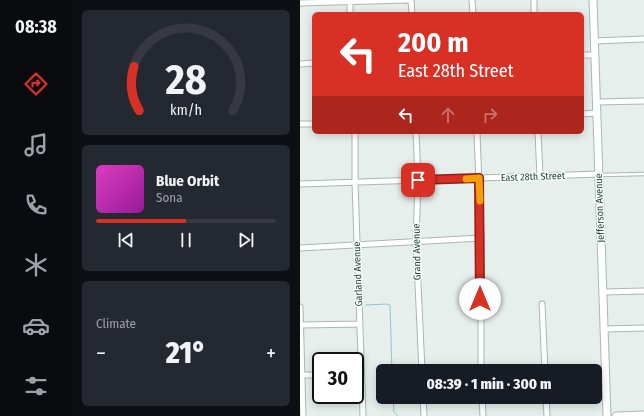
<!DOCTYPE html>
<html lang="en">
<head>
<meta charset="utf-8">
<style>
	:root { --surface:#171b24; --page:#242831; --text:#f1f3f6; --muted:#9ea1a6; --line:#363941; --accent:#d93025 }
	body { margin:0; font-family:"Fira Sans Condensed",sans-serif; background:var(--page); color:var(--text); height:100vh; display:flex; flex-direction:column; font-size:15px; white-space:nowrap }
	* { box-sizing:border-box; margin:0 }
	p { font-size:13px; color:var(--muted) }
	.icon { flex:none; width:22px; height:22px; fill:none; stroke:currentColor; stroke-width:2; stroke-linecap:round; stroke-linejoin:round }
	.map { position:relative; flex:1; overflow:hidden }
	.panel { display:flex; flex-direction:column; gap:10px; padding:10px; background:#0d0f14; width:228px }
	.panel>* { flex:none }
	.banner { position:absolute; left:12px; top:12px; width:272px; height:122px; border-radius:6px; box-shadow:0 2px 10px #0003; background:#d93025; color:#fff; overflow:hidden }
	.speed { position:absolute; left:12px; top:352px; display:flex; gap:8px; font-size:20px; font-weight:700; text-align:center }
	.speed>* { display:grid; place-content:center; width:52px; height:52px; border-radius:50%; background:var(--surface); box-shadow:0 2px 10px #0003; line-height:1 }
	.speed .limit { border:2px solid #111; border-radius:6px; background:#fff; color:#111 }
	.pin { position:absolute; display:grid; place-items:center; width:34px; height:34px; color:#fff; margin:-17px; border-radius:8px; box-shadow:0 2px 6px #0006 }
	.me { position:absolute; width:44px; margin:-22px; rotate:0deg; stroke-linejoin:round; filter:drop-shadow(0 0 3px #0008) }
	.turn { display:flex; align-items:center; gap:14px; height:84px; padding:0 20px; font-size:18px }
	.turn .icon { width:52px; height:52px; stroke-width:2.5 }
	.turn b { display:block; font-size:28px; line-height:34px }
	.lanes { display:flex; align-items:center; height:38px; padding:0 20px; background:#0003; justify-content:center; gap:20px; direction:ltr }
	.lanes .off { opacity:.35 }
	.big { font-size:30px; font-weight:800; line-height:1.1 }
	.panel .card { flex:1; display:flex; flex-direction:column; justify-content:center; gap:6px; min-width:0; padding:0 14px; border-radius:6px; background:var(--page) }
	.panel .dial { align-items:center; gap:0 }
	.dial svg { height:104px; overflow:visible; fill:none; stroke:var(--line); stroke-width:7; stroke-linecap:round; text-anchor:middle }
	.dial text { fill:var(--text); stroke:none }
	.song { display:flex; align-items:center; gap:12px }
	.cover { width:48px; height:48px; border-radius:6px; background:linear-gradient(135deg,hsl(310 70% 55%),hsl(300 70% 35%)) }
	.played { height:4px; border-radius:2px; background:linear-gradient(90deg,var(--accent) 50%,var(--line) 50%) }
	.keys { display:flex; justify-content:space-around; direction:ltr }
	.heat { display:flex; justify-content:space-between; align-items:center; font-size:22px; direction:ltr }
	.trip { position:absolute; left:76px; top:364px; width:226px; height:40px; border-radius:6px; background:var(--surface); box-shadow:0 2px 10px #0003; font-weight:800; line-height:40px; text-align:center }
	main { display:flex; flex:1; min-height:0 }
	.menu { display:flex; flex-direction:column; width:72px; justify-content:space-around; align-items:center; background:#090b0e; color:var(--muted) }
	.menu .icon { width:28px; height:28px }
	.menu .selected { color:var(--accent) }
	.menu b { font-size:18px; color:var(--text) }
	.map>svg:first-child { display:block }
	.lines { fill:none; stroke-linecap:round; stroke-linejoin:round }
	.stream { stroke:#8ec9d4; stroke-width:1 }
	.service-casing { stroke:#a8b8b2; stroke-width:4.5 }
	.minor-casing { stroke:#a8b8b2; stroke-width:7 }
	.secondary-casing { stroke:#a4bbb3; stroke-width:9 }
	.service { stroke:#fff; stroke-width:2.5 }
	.minor { stroke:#fff; stroke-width:5 }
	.secondary { stroke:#fff; stroke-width:7 }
	.route-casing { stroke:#8d1f18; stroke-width:10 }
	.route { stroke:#d93025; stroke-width:7 }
	.slow { stroke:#f59e0b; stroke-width:7 }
	.labels { text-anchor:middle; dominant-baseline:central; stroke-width:3; stroke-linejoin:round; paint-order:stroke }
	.street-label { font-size:10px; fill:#24423a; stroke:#f7fbf9 }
</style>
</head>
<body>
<main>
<nav class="menu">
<b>08:38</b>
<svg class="icon selected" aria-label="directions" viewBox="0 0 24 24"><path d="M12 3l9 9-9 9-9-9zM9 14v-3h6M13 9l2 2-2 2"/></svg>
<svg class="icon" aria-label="music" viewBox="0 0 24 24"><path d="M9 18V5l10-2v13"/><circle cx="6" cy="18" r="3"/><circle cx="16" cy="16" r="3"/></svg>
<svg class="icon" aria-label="phone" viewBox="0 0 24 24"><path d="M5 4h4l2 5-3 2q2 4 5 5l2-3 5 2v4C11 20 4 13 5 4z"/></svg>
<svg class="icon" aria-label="climate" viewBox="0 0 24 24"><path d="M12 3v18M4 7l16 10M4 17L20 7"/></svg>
<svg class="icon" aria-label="car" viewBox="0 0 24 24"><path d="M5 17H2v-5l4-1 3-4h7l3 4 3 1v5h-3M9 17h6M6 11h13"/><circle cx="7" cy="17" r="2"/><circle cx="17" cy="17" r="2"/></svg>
<svg class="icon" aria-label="filters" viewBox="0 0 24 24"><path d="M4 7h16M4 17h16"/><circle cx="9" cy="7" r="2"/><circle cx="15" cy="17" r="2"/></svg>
</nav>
<section class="panel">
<div class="card dial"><svg viewBox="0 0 100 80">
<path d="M14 69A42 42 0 1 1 86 69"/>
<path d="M14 69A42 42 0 0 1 10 35" stroke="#d93025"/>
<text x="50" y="56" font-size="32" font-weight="700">28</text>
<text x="50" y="72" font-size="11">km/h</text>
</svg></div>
<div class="card">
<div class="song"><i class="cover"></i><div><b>Blue Orbit</b><p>Sona</p></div></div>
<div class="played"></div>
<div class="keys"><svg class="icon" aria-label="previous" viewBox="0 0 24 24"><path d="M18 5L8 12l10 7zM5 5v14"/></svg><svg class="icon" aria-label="pause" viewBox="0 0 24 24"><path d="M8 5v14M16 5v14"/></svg><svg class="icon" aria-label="next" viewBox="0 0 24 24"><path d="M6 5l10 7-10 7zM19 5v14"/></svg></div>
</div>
<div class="card"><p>Climate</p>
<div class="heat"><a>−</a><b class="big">21°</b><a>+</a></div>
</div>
</section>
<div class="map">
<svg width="344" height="416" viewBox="0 0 344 416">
	<rect width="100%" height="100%" fill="#e6efeb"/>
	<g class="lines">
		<path class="stream" d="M66,305L87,304L90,305L92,371
			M93,397L94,412L98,416"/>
		<defs>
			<path id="service" d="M301,175L344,174"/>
			<path id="minor" d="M50,0V14
				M111,0L112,14
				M172,0L173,14
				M234,0V14
				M0,3L108,0
				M295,41L344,39
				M282,55H295
				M0,64L14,63
				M297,102L344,101
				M282,114L297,113
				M0,124H14
				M55,132V183L63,416
				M116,132L118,180L116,241L122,371
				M177,132L181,238V371
				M238,132L240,177
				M0,184L299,174
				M0,248L181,238
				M304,292L344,291
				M242,304L245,371
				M0,307L3,416
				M0,325L60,324
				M305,329L344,328
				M0,375H21
				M123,397L124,416
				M182,397L183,416
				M246,397L247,416"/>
			<path id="secondary" d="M293,0L307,416
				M316,416L344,415"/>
		</defs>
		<use href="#service" class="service-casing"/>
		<use href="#minor" class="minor-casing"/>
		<use href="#secondary" class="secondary-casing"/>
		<use href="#service" class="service"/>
		<use href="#minor" class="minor"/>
		<use href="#secondary" class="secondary"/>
	</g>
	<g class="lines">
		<defs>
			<path id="route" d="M118,180L179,178L180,299"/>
		</defs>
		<use href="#route" class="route-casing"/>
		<use href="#route" class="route"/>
		<path class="slow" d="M166,179L179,178L180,201"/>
	</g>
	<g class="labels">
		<g class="street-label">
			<text transform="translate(233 177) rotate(-2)">East 28th Street</text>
			<text transform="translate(300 208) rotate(-92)">Jefferson Avenue</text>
			<text transform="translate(117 252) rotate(-91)">Grand Avenue</text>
			<text transform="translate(58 274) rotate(-92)">Garland Avenue</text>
		</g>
	</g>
</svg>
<div class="speed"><div class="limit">30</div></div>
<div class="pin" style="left:118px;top:180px;background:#d93025"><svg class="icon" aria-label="arrive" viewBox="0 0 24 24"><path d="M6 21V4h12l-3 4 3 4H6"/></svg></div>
<svg class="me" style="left:180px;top:299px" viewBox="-20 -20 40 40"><circle r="19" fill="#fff"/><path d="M0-13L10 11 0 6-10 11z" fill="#d93025"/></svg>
<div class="trip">08:39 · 1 min · 300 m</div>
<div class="banner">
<div class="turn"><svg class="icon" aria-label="left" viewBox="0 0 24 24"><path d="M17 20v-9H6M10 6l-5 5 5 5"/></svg><div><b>200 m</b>East 28th Street</div></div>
<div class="lanes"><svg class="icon" aria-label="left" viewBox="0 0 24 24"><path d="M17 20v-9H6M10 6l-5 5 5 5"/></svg><svg class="icon off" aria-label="ahead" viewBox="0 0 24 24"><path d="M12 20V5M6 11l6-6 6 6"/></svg><svg class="icon off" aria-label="right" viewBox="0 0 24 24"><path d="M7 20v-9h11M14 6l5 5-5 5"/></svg></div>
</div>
</div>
</main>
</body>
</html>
